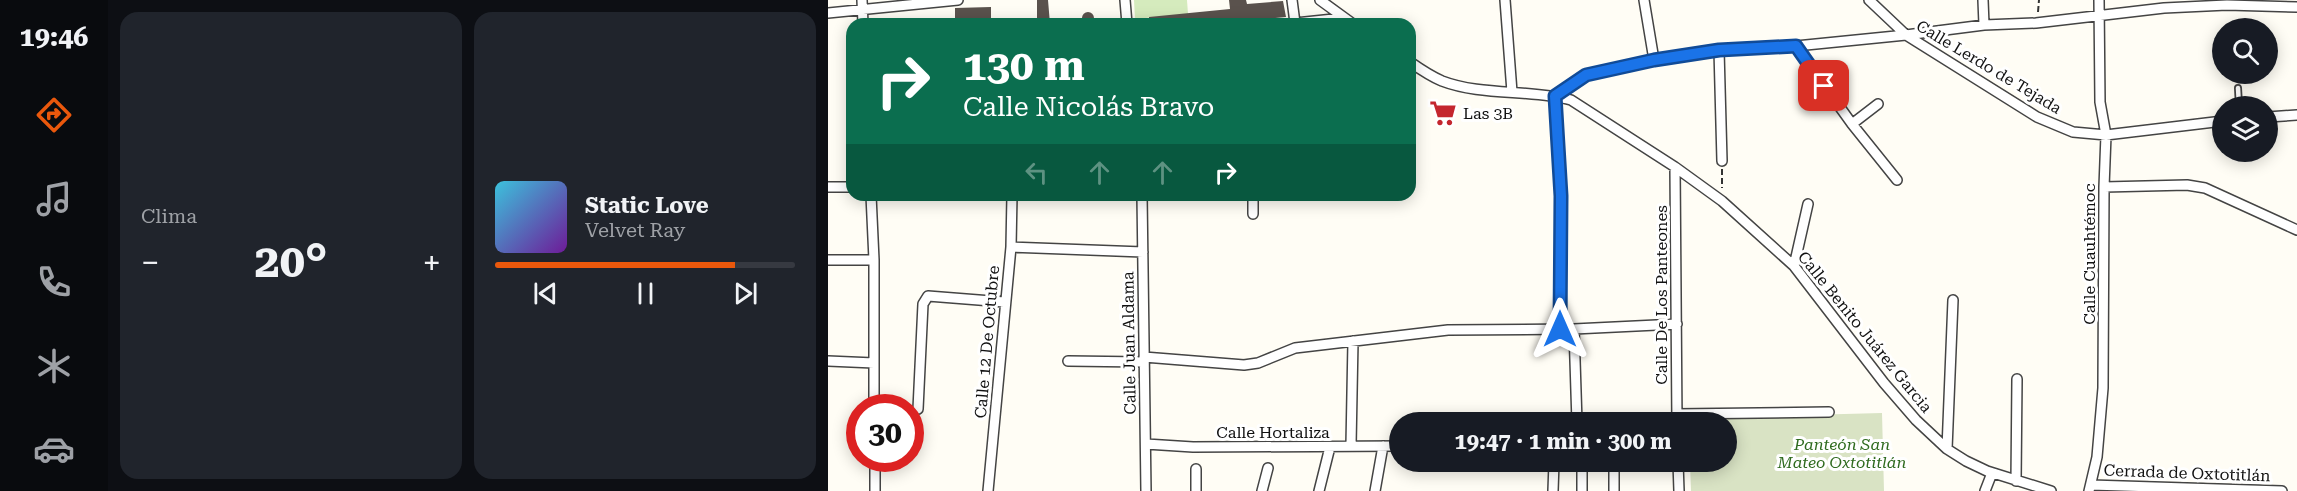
<!DOCTYPE html>
<html lang="es">
<head>
<meta charset="utf-8">
<style>
	:root { --surface:#171b24; --page:#20242c; --text:#f1f3f6; --muted:#9ea1a6; --line:#363941; --accent:#ea580c }
	body { margin:0; font-family:"Roboto Serif",serif; background:var(--page); color:var(--text); height:100vh; display:flex; flex-direction:column; font-size:22px; white-space:nowrap }
	* { box-sizing:border-box; margin:0 }
	p { font-size:20px; color:var(--muted) }
	.icon { flex:none; width:33px; height:33px; fill:none; stroke:currentColor; stroke-width:2; stroke-linecap:round; stroke-linejoin:round }
	.map { position:relative; flex:1; overflow:hidden }
	.details { display:flex; flex-direction:column; gap:12px; padding:12px; background:#0d0f14; width:720px }
	.details>* { flex:none }
	.top-card { position:absolute; left:18px; top:18px; width:570px; height:183px; border-radius:18px; box-shadow:0 3px 15px #0003; background:#0b6e4f; color:#fff; overflow:hidden }
	.buttons { position:absolute; left:1384px; top:18px; display:grid; gap:12px }
	.buttons a { display:grid; place-items:center; width:66px; height:66px; border-radius:50%; background:var(--surface); box-shadow:0 3px 15px #0003; font-size:30px }
	.speed { position:absolute; left:18px; top:394px; display:flex; gap:12px; font-size:30px; font-weight:700; text-align:center }
	.speed>* { display:grid; place-content:center; width:78px; height:78px; border-radius:50%; background:var(--surface); box-shadow:0 3px 15px #0003; line-height:1 }
	.speed .limit { border:9px solid #d22; background:#fff; color:#111 }
	.pin { position:absolute; display:grid; place-items:center; width:51px; height:51px; color:#fff; margin:-26px; border-radius:12px; box-shadow:0 3px 9px #0006 }
	.me { position:absolute; width:66px; margin:-33px; rotate:0deg; stroke-linejoin:round; filter:drop-shadow(0 0 4px #0008) }
	.turn { display:flex; align-items:center; gap:21px; height:126px; padding:0 18px; font-size:27px }
	.turn .icon { width:78px; height:78px; stroke-width:2.5 }
	.turn b { display:block; font-size:42px; line-height:51px }
	.lanes { display:flex; align-items:center; height:57px; padding:0 18px; background:#0003; justify-content:center; gap:30px; direction:ltr }
	.lanes .off { opacity:.35 }
	.big { font-size:45px; font-weight:700; line-height:1.1 }
	.details .card { flex:1; display:flex; flex-direction:column; justify-content:center; gap:9px; min-width:0; padding:0 21px; border-radius:18px; background:var(--page) }
	.song { display:flex; align-items:center; gap:18px }
	.cover { width:72px; height:72px; border-radius:9px; background:linear-gradient(135deg,hsl(190 70% 55%),hsl(280 70% 35%)) }
	.played { height:6px; border-radius:3px; background:linear-gradient(90deg,var(--accent) 80%,var(--line) 80%) }
	.keys { display:flex; justify-content:space-around; direction:ltr }
	.heat { display:flex; justify-content:space-between; align-items:center; font-size:33px; direction:ltr }
	.details .tiles { flex:1; display:grid; gap:12px; grid-template-columns:repeat(2,1fr) }
	.trip { position:absolute; left:561px; top:412px; width:348px; height:60px; border-radius:30px; background:var(--surface); box-shadow:0 3px 15px #0003; font-weight:700; line-height:60px; text-align:center }
	main { display:flex; flex:1; min-height:0 }
	.dock { display:flex; flex-direction:column; width:108px; justify-content:space-around; align-items:center; background:#090b0e; color:var(--muted) }
	.dock .icon { width:42px; height:42px }
	.dock .selected { color:var(--accent) }
	.dock b { font-size:27px; color:var(--text) }
	.map>svg:first-child { display:block }
	.green { fill:#d5ebbd }
	.cemetery { fill:#d9e3c4 }
	.building { fill:#5a524d }
	.lines { fill:none; stroke-linecap:round; stroke-linejoin:round }
	.service-casing { stroke:#444; stroke-width:8 }
	.minor-casing { stroke:#444; stroke-width:12 }
	.path { stroke:#333; stroke-width:2; stroke-dasharray:6 3; stroke-linecap:butt }
	.service { stroke:#fff; stroke-width:4.5 }
	.minor { stroke:#fff; stroke-width:9 }
	.route-casing { stroke:#114b97; stroke-width:15 }
	.route { stroke:#1a73e8; stroke-width:10 }
	.labels { text-anchor:middle; dominant-baseline:central; stroke-width:6; stroke-linejoin:round; paint-order:stroke }
	.street-label { font-size:16px; fill:#111; stroke:#fff }
	.poi-label { font-size:16px; fill:#111; stroke:#fff; text-anchor:start }
	.park-label { font-size:16px; font-style:italic; fill:#2f6b1f; stroke:#fff }
</style>
</head>
<body>
<main>
<nav class="dock">
<b>19:46</b>
<svg class="icon selected" aria-label="directions" viewBox="0 0 24 24"><path d="M12 3l9 9-9 9-9-9zM9 14v-3h6M13 9l2 2-2 2"/></svg>
<svg class="icon" aria-label="music" viewBox="0 0 24 24"><path d="M9 18V5l10-2v13"/><circle cx="6" cy="18" r="3"/><circle cx="16" cy="16" r="3"/></svg>
<svg class="icon" aria-label="phone" viewBox="0 0 24 24"><path d="M5 4h4l2 5-3 2q2 4 5 5l2-3 5 2v4C11 20 4 13 5 4z"/></svg>
<svg class="icon" aria-label="climate" viewBox="0 0 24 24"><path d="M12 3v18M4 7l16 10M4 17L20 7"/></svg>
<svg class="icon" aria-label="car" viewBox="0 0 24 24"><path d="M5 17H2v-5l4-1 3-4h7l3 4 3 1v5h-3M9 17h6M6 11h13"/><circle cx="7" cy="17" r="2"/><circle cx="17" cy="17" r="2"/></svg>
</nav>
<section class="details">
<div class="tiles">
<div class="card"><p>Clima</p>
<div class="heat"><a>−</a><b class="big">20°</b><a>+</a></div>
</div>
<div class="card">
<div class="song"><i class="cover"></i><div><b>Static Love</b><p>Velvet Ray</p></div></div>
<div class="played"></div>
<div class="keys"><svg class="icon" aria-label="previous" viewBox="0 0 24 24"><path d="M18 5L8 12l10 7zM5 5v14"/></svg><svg class="icon" aria-label="pause" viewBox="0 0 24 24"><path d="M8 5v14M16 5v14"/></svg><svg class="icon" aria-label="next" viewBox="0 0 24 24"><path d="M6 5l10 7-10 7zM19 5v14"/></svg></div>
</div>
</div>
</section>
<div class="map">
<svg width="1469" height="491" viewBox="0 0 1469 491">
	<rect width="100%" height="100%" fill="#fffdf5"/>
	<path class="green" d="M306,0H359L360,14L307,19Z"/>
	<path class="cemetery" d="M1054,413L1056,491H863L862,462H898V423H862L861,418Z"/>
	<path class="building" d="M209,0H220L222,24H209Z
		M401,0H418L419,4L455,1L458,17L383,24H321V17L402,9Z
		M163,7V24H127V8Z
		M254 18a6 6 0 1 1 12 0a6 6 0 1 1-12 0Z"/>
	<g class="lines">
		<defs>
			<path id="service" d="M1410,88L1411,106"/>
			<path id="minor" d="M34,0L35,24
				M297,0L299,24
				M464,0L467,23
				M492,0L525,24
				M677,0L684,92
				M816,0L826,60
				M1041,0L1078,35L1209,117L1245,132L1278,135L1395,121
				M1155,0L1156,25
				M0,13L130,0
				M458,24L515,18
				M968,46L1024,124L1069,180
				M891,50L894,161
				M582,62C592,69 602,76 614,81C653,96 703,89 743,100L847,167L894,201L966,266L1056,383L1088,420L1119,449L1138,461L1159,471L1223,491
				M1440,117L1469,115
				M1024,124L1050,104
				M847,167L849,423
				M0,187H24
				M1276,187L1359,185L1377,188L1469,230
				M43,195L46,260V408
				M314,195L318,491
				M425,214V195
				M183,247L315,252
				M0,260H46
				M966,266L980,204
				M732,329L733,196L727,96L758,75L826,60L891,50L968,46L1078,35L1156,25L1208,23L1336,8L1399,5L1469,7
				M746,329L749,423
				M316,357L416,365L430,363L467,348L620,330L746,329L849,324
				M0,361L46,363
				M240,361L316,362
				M90,409L95,304L100,296L176,302
				M849,414L1001,412
				M318,444L365,447L572,446
				M523,445L525,341
				M1119,449L1125,300
				M47,459V491
				M754,462V491
				M850,462L851,491
				M1188,481L1189,379
				M1263,485L1454,491
				M160,491L183,247L184,195
				M368,491V469
				M434,491L440,468
				M491,491L502,447
				M547,491L555,446
				M725,491L726,462
				M786,491V462
				M1157,491L1164,473
				M1261,491L1269,457L1275,388L1276,187L1278,135L1272,102L1271,0"/>
		</defs>
		<use href="#service" class="service-casing"/>
		<use href="#minor" class="minor-casing"/>
		<path class="path" d="M1210,12L1211,0
			M894,169V188"/>
		<use href="#service" class="service"/>
		<use href="#minor" class="minor"/>
	</g>
	<g class="lines">
		<defs>
			<path id="route" d="M732,329L733,196L727,96L758,75L826,60L891,50L968,46L996,86"/>
		</defs>
		<use href="#route" class="route-casing"/>
		<use href="#route" class="route"/>
	</g>
	<defs>
		<symbol id="supermarket-bare" viewBox="-9 -9 18 18"><path d="M-6-5.5h2.5l.6 2H6L4.5 2H-2.5L-4.4-4H-6ZM-1.5 3.2a1.3 1.3 0 1 0 .1 0ZM3 3.2a1.3 1.3 0 1 0 .1 0Z" fill="#c4262e" stroke="#fff" stroke-width="2.5" paint-order="stroke"/></symbol>
	</defs>
	<g fill-rule="evenodd">
		<use href="#supermarket-bare" x="596" y="94" width="38" height="38"/>
	</g>
	<g class="labels">
		<g class="street-label">
			<text transform="translate(1161 67) rotate(31)">Calle Lerdo de Tejada</text>
			<text transform="translate(1261 254) rotate(-90)">Calle Cuauhtémoc</text>
			<text transform="translate(833 295) rotate(-90)">Calle De Los Panteones</text>
			<text transform="translate(1037 332) rotate(51)">Calle Benito Juárez Garcia</text>
			<text transform="translate(159 342) rotate(-85)">Calle 12 De Octubre</text>
			<text transform="translate(301 343) rotate(-91)">Calle Juan Aldama</text>
			<text x="445" y="432">Calle Hortaliza</text>
			<text transform="translate(1359 473) rotate(2)">Cerrada de Oxtotitlán</text>
		</g>
		<g class="poi-label">
			<text x="635" y="113">Las 3B</text>
		</g>
		<g class="park-label">
			<text x="1014" y="444">Panteón San<tspan x="1014" dy="18">Mateo Oxtotitlán</tspan></text>
		</g>
	</g>
</svg>
<div class="buttons">
<a><svg class="icon" aria-label="search" viewBox="0 0 24 24"><circle cx="10" cy="10" r="6"/><path d="M15 15l6 6"/></svg></a>
<a><svg class="icon" aria-label="layers" viewBox="0 0 24 24"><path d="M12 4l9 5-9 5-9-5zM3 14l9 5 9-5"/></svg></a>
</div>
<div class="speed"><div class="limit">30</div></div>
<div class="pin" style="left:996px;top:86px;background:#d93025"><svg class="icon" aria-label="arrive" viewBox="0 0 24 24"><path d="M6 21V4h12l-3 4 3 4H6"/></svg></div>
<svg class="me" style="left:732px;top:329px" viewBox="-20 -20 40 40"><path d="M0-17L14 15 0 8-14 15z" fill="#1a73e8" stroke="#fff" stroke-width="4"/></svg>
<div class="trip">19:47 · 1 min · 300 m</div>
<div class="top-card">
<div class="turn"><svg class="icon" aria-label="right" viewBox="0 0 24 24"><path d="M7 20v-9h11M14 6l5 5-5 5"/></svg><div><b>130 m</b>Calle Nicolás Bravo</div></div>
<div class="lanes"><svg class="icon off" aria-label="left" viewBox="0 0 24 24"><path d="M17 20v-9H6M10 6l-5 5 5 5"/></svg><svg class="icon off" aria-label="ahead" viewBox="0 0 24 24"><path d="M12 20V5M6 11l6-6 6 6"/></svg><svg class="icon off" aria-label="ahead" viewBox="0 0 24 24"><path d="M12 20V5M6 11l6-6 6 6"/></svg><svg class="icon" aria-label="right" viewBox="0 0 24 24"><path d="M7 20v-9h11M14 6l5 5-5 5"/></svg></div>
</div>
</div>
</main>
</body>
</html>
